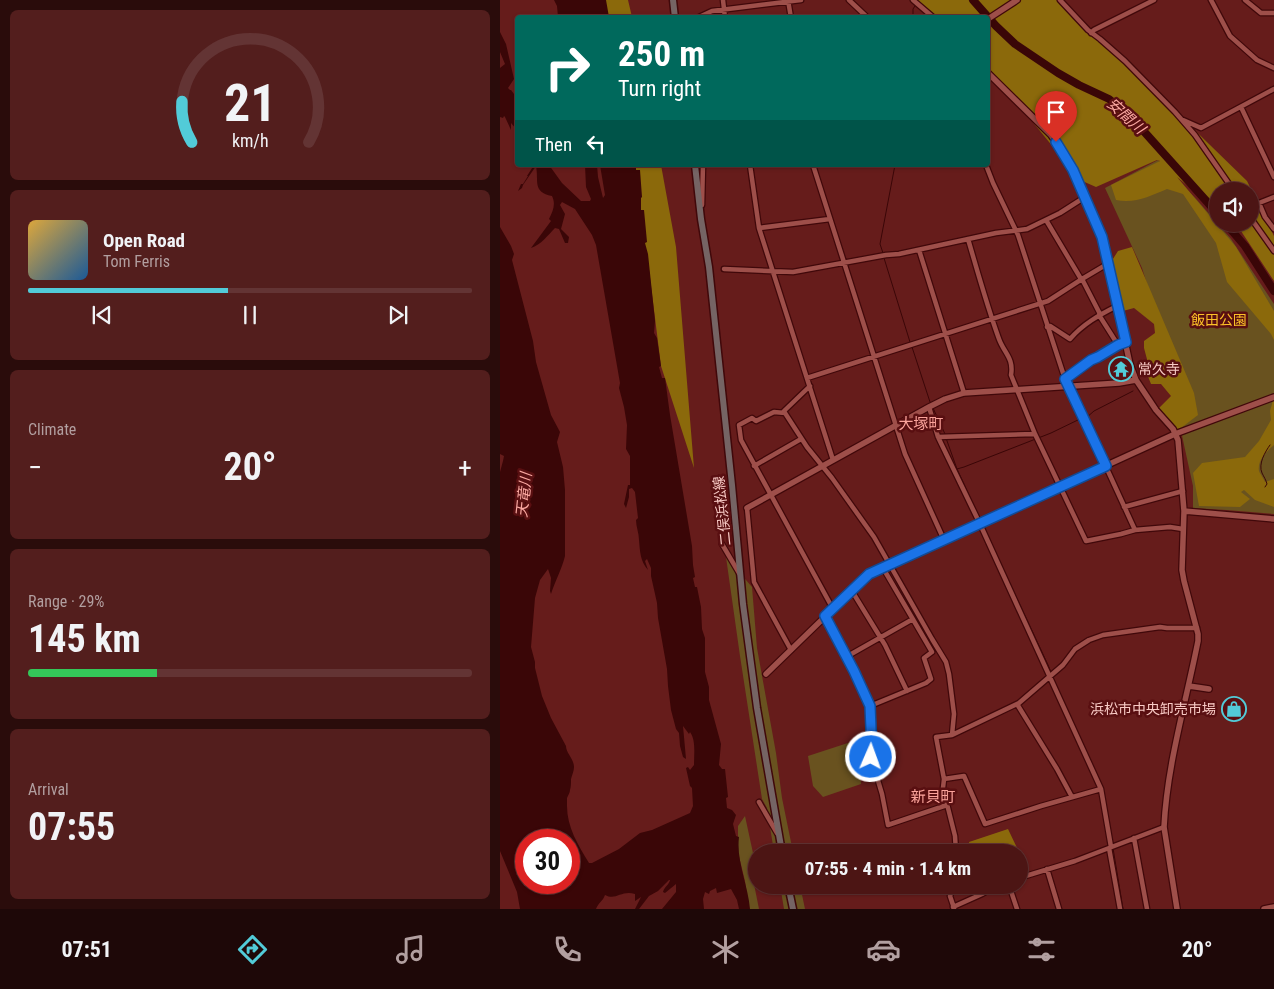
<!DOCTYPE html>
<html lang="en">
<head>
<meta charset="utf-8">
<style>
	:root { --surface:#4c1514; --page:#531e1d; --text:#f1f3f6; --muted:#b29fa0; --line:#633434; --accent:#52cbd8 }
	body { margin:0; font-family:"Roboto Condensed","Noto Sans JP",sans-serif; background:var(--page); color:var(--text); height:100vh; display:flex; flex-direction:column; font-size:19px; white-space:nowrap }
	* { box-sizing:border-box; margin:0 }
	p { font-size:16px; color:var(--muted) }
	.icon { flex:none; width:28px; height:28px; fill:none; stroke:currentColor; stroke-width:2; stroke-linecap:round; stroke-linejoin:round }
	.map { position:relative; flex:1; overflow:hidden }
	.details { display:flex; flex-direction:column; gap:10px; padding:10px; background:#2a0c0b; width:500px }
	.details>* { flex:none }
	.hud { position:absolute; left:15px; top:15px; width:475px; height:152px; border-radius:5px; box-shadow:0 1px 4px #0004,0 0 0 1px var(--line); background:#00695c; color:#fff; overflow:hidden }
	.buttons { position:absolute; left:709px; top:182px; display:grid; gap:10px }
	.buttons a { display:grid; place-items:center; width:50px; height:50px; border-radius:50%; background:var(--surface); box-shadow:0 1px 4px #0004,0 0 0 1px var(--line); font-size:25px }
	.speed { position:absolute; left:15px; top:829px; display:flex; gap:10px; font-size:25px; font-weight:700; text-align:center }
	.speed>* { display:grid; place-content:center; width:65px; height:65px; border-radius:50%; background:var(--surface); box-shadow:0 1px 4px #0004,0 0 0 1px var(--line); line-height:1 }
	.speed .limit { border:8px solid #d22; background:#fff; color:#111 }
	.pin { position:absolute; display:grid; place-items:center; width:42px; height:42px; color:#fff; margin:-51px -21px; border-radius:50% 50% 50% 0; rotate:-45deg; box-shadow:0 0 5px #0007 }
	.pin .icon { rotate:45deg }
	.me { position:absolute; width:55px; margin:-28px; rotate:2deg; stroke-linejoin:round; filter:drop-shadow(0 0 4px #0008) }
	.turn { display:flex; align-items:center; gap:18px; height:105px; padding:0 20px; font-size:22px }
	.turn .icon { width:65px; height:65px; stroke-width:2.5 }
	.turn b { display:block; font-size:35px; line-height:42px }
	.then { display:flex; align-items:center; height:48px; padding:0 20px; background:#0003; gap:10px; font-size:19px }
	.big { font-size:38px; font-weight:700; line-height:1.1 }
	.details .widget { flex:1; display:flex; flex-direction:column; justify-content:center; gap:8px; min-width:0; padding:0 18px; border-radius:8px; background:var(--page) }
	.details .dial { align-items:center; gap:0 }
	.dial svg { height:130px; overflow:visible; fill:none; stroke:var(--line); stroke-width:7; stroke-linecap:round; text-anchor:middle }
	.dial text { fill:var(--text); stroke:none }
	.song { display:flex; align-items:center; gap:15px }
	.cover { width:60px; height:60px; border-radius:8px; background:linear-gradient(135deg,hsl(40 70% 55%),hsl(210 70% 35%)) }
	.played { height:5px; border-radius:2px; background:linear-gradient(90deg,var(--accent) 45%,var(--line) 45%) }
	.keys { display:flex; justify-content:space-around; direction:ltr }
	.heat { display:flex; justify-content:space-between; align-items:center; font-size:28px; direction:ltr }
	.charge { height:8px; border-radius:4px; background:linear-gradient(90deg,#34c759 29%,var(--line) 0) }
	.trip { position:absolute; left:248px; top:844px; width:280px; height:50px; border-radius:25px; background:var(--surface); box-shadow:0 1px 4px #0004,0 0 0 1px var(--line); font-weight:700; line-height:50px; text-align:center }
	.menu { display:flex; height:80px; justify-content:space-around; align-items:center; background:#1e0808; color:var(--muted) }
	.menu .icon { width:35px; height:35px }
	.menu .active { color:var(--accent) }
	.menu b { font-size:22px; color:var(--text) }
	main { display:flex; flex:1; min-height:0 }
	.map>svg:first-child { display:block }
	.green { fill:#69521f }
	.forest { fill:#8b690b }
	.water { fill:#3a0607; fill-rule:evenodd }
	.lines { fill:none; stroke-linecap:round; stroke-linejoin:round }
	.stream { stroke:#3a0607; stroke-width:1 }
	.river { stroke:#3a0607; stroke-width:8 }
	.minor-casing { stroke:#40080a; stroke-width:7 }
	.tertiary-casing { stroke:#40080a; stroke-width:8 }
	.secondary-casing { stroke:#40080a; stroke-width:9 }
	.minor { stroke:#9e4f4a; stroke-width:4.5 }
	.tertiary { stroke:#9e4f4a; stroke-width:5.5 }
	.secondary { stroke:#756464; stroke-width:6 }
	.route-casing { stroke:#114b97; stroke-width:12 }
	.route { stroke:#1a73e8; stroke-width:9 }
	.labels { text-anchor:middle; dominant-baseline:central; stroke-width:5; stroke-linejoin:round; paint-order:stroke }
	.park-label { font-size:14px; fill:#fcc128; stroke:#590f11 }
	.poi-label { font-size:14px; fill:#f8cac5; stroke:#590f11; text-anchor:start }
	.street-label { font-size:14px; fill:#f8cac5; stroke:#590f11 }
	.water-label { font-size:15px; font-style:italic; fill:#fba9a2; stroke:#590f11 }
	.neighbourhood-label { font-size:15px; fill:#fba39b; stroke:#590f11 }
</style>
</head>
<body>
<main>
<section class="details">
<div class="widget dial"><svg viewBox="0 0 100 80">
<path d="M14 69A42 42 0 1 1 86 69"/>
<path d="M14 69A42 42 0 0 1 8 44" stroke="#52cbd8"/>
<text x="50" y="56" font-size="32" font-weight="700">21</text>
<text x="50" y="72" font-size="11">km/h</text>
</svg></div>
<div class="widget">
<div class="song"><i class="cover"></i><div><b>Open Road</b><p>Tom Ferris</p></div></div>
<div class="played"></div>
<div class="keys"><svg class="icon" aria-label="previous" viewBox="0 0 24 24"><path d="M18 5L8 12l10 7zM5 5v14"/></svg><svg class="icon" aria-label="pause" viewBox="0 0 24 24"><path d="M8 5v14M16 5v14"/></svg><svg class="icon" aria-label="next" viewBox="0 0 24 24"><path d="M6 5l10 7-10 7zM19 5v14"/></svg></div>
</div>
<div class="widget"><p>Climate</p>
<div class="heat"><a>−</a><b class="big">20°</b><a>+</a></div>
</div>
<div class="widget"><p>Range · 29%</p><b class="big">145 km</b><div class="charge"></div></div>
<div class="widget"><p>Arrival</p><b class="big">07:55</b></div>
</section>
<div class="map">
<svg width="774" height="909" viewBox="0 0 774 909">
	<rect width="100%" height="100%" fill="#661c1b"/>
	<path class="green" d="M658,160L697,200L731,239L774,304V514L726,510L693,508V486L653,303L642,268L605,188Z
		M226,557L252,587L257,648L276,753L282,798L293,852H274L267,808L262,799L240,656Z
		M357,740L361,784L323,797L313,786L308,756Z
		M245,816L253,853L252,874L259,909H249L245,881L238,852V826Z
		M280,885H300L305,909H284Z"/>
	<path class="forest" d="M101,0H128L132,17H104Z
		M417,0H561L747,181L774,236V281L739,228L734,224H750V191H718L717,210L677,177L736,247L774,311V340L771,334L727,282L716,243L683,194L667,189C650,196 635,204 616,200L611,185L660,161L657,160L596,187L580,180L488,67V18L438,17Z
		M131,165H161L176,247L194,468L161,366L149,270Z
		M632,247L694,393L698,415L677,431L659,408L671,396L661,384H651L647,374H639V371L648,365V363L644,348V341L655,333L654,324L634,308L623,311L611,262L618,251Z
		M774,397V445C767,451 757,460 759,471C760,474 764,479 765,482L774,479V507L755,500L744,490L741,492L750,499L740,507L699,506L693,473L702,463L745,457L759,441L771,420L770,411Z
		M508,829L519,852H470L469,842Z"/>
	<path class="water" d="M54,0H106L109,17H58L57,6Z
		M0,32L6,44L14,79L8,88L10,90H11L17,98V130L11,123V130L5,117L4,116L3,118L0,117V68L5,64L0,52Z
		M34,165H49L62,183L81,201H90L91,199L86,187L85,165H97L98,177L103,198L105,195L100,165H136V170H140L142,197L141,198V210H144L147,242L145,243L148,254L155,321L154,333L157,338L161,366L159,367L162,378H165L170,415L192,546L193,565L195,577L193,578L195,587H197L201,607L202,629L205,638V672L209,687V700L221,744L219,765L222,769H225L228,797L226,798L227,808L232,810L236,815L233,824L236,836L239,837C236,861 248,884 250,909H239L237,900L231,889L217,893L216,888L210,891L209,894L205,892L203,899L204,909H162L176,892V884L165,893L163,892C164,887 169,885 170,880H169L158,891L149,896L139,909H135L141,897L135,901V894C121,890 116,901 105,895C103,901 98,903 96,909H20L17,892L0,851V472L3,461L4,456L0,454V227L11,246L14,254L12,260L33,341L36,362L51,415L60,432L57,442L63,467L65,490V556C62,569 55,581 51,594L50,591L51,578L48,569L40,580L35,598L31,647L35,662V668L42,696L51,718L66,746C66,753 74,759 74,767C74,771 72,775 71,779C71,783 71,787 70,790C70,793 68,795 67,798C67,800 67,803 67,806C67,827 78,845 89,863H92L119,849L140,833L152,830L190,813L193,806L192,788L190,786L186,768L188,767L190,770L194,765C194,754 196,740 190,732L189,734L183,726L186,759L183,757L180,746L179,733L176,729L171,710L168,686L167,669L158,618L157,603L151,576V568L147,559L145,561L148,570C140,561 140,551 139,540C139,533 136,527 136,520L138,518L135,492L132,488L129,489V497L126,508L124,504L128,485H130V456L126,449L127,425L124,407L119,388L120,383L96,245L92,235L75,209L62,202L60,205L65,214L61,229L69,237L68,243H65L59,229L55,228C48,235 41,245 31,248L51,221L49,219C53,211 56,204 52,196C32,192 39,181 36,166L23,185L22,188L18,191L21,184H23L28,176H27ZM26,840H69V882H26Z"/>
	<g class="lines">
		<path class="stream" d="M708,0L719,19
			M413,18V9L415,6
			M742,50L755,62L770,68
			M383,253L380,244L395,165
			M384,258L410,342
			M412,347L431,405
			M433,408L445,434
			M586,418L594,411L633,391
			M446,438L457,469L474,506
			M457,469L464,467L551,433L582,418
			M765,487L767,484C766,480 764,477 762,473C758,464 765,452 770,445
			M484,528L548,665L561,697
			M613,848L623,909"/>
		<path class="river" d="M473,0L496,26L515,44L558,73L579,85L609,99L631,117L718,214
			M726,224L745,246L774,291"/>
		<defs>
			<path id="minor" d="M223,0L225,18
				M288,0L291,18
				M349,0L368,18
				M413,0L434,18
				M560,0L588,30L600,39L625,61L675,112L695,135L734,191
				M711,0L730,36L757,60L774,68
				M745,0L761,13H774
				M197,18L212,11L301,0
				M591,33L594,30L654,0
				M741,107L774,177
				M683,120L701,128L774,89
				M250,165L259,228L333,460
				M313,165L405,454L444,540
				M486,165L493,183L518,235L563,373L635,530
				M774,197L759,203L765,217L774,229
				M202,205L203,165
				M750,217L774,251
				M546,220L581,279
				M259,228L330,219
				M468,239C478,273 487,306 499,339C504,353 514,358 511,375L535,434L586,541L621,534L635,530L670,527L683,529
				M419,250L464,393
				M224,269L293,272L386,255L399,254L496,233L527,229L560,213L585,197
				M582,279L600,314
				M599,315L618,345
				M547,327L550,326L570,339C583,324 599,315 617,306
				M307,378L548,301L582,279L609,263
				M565,379L591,360L598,357L618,345L626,342
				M429,407L438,437L480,524L601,789L611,847
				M285,413L284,411L310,386
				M438,437L535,434
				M254,466L301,439
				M624,507L683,491
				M247,508L254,582L291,650
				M222,544L239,573
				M352,591L385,645L407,691
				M333,609L241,440L239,425L252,418L256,421L274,412L285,413L307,447L332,478L374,537L432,639L446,662L449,674L454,714L452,735L436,737L444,779L443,788L455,836L456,852
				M325,616L354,671L370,706L372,751L371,757L382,794L388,825L447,805
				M346,657L413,619
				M517,704L557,769L572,797
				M370,706L426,683L431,679L424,658L432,652L383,568
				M452,735L519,703L563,665L575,649L589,640L603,635L660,627L667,628H697
				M444,779L464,776L485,824L541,806L601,789
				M259,802L277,833
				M634,838L647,909
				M609,848L620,909
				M547,869L559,909
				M519,878L575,861L664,827
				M454,885L450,896L454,908
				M509,885L517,909
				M453,907L482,894L498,885"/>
			<path id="tertiary" d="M488,19L517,0
				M488,73L551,135L564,154L573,170L602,237L630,364L636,380L656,410L673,429L678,440L684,511L682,570L684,581L698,634V641C686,702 667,765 664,827L677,909
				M247,508L429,407L445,399L464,393L619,383L636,380
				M684,511L774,519
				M266,674L369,574L675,434L774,397
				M689,686L709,689
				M764,909L774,907"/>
			<path id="secondary" d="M173,0L175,18
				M195,165L201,219L209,267L232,485L243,604L257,708L282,852
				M288,885L293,909"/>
		</defs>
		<use href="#minor" class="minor-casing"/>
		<use href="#tertiary" class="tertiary-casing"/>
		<use href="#secondary" class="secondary-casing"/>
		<use href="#minor" class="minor"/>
		<use href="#tertiary" class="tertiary"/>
		<use href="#secondary" class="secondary"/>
	</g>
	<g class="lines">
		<defs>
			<path id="route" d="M371,757L372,751L370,706L354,671L325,616L369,574L606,466L565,379L591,360L598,357L618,345L626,342L602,237L573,170L556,142"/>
		</defs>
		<use href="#route" class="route-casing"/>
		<use href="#route" class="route"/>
	</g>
	<defs>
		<symbol id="temple-ring" viewBox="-11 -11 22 22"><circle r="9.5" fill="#590f11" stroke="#52cbd8" stroke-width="1.5"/><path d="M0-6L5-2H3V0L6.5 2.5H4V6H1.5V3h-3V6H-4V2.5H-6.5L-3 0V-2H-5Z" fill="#52cbd8"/></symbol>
		<symbol id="shop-ring" viewBox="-11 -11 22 22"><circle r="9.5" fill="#590f11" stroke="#52cbd8" stroke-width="1.5"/><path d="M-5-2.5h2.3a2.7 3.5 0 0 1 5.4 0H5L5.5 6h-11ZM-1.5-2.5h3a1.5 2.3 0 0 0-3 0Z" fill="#52cbd8"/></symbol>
	</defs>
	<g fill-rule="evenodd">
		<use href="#temple-ring" x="607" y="355" width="28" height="28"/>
		<use href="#shop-ring" x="720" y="695" width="28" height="28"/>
	</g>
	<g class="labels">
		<g class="park-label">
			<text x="719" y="320">飯田公園</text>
		</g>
		<g class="poi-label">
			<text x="638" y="369">常久寺</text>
			<text x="716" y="709" text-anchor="end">浜松市中央卸売市場</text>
		</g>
		<g class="street-label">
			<text transform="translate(222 511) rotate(-96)">二俣浜松線</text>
		</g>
		<g class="water-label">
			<text transform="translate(626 116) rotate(42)">安間川</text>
			<text transform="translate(24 495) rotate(-84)">天竜川</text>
		</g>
		<g class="neighbourhood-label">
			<text x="421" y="424">大塚町</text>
			<text x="433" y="797">新貝町</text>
		</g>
	</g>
</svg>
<div class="buttons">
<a><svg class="icon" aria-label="sound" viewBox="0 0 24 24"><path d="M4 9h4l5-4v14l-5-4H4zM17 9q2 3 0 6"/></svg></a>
</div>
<div class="speed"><div class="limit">30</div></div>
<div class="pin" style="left:556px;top:142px;background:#d93025"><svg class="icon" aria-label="arrive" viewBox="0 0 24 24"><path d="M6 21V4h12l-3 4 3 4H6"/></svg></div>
<svg class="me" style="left:371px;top:757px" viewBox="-20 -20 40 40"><circle r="17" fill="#1a73e8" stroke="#fff" stroke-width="3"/><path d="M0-11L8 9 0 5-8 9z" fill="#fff"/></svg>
<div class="trip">07:55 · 4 min · 1.4 km</div>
<div class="hud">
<div class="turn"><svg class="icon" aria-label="right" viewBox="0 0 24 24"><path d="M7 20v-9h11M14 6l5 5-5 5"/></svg><div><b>250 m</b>Turn right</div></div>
<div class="then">Then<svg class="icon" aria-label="left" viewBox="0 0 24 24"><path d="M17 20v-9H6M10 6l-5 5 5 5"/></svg></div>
</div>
</div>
</main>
<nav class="menu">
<b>07:51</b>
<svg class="icon active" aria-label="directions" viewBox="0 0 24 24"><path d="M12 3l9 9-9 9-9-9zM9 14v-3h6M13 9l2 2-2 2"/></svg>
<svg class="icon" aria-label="music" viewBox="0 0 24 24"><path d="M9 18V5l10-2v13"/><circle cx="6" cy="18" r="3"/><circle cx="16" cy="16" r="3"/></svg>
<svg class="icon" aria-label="phone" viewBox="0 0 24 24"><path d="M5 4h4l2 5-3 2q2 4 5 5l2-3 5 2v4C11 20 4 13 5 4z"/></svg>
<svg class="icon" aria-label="climate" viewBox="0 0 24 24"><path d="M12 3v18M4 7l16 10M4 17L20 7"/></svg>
<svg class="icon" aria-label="car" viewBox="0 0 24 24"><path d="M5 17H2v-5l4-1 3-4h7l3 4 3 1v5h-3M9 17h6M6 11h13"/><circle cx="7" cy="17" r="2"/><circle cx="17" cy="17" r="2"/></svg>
<svg class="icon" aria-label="filters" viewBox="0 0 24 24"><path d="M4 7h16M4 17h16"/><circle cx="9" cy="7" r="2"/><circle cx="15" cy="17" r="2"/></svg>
<b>20°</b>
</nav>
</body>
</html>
